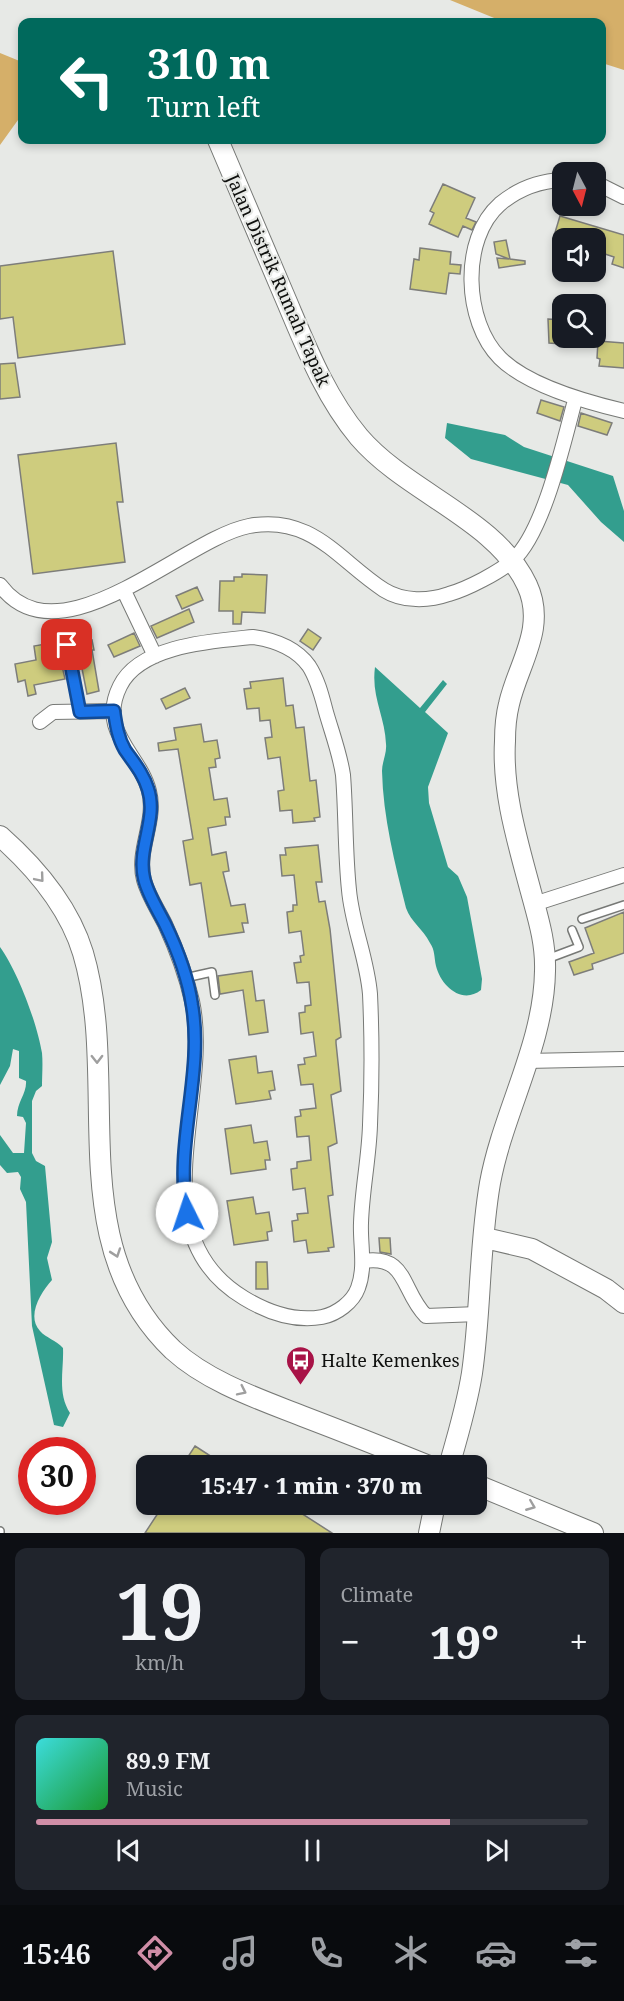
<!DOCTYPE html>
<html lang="en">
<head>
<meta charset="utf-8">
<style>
	:root { --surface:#171b24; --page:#20242c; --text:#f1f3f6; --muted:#9ea1a6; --line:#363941; --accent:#d08ea7 }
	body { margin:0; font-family:"Noto Serif",serif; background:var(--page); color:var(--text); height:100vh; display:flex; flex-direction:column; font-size:22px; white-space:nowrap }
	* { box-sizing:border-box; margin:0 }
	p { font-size:20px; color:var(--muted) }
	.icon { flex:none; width:33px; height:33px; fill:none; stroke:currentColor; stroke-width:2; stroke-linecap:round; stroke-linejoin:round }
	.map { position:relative; height:1533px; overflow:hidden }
	.drawer { display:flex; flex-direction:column; gap:15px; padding:15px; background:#0d0f14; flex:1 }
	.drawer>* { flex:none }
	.banner { position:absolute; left:18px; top:18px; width:588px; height:126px; border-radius:12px; box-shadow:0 3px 9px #0003; background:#00695c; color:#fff; overflow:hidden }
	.needle { width:39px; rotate:173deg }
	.tools { position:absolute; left:552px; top:162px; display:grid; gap:12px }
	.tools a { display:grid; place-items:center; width:54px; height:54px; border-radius:12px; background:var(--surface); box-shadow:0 3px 9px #0003; font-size:30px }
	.speed { position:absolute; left:18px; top:1437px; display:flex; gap:12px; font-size:30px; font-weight:700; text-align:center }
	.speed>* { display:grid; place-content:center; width:78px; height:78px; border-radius:50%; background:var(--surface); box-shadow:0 3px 9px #0003; line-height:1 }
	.speed .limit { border:9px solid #d22; background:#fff; color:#111 }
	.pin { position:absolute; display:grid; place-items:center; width:51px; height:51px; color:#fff; margin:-26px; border-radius:12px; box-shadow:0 3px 9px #0006 }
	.me { position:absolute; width:66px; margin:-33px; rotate:356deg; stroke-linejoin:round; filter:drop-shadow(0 0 4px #0008) }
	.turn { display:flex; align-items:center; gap:21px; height:126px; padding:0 30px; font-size:27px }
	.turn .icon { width:78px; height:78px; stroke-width:2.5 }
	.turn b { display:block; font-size:42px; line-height:51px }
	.big { font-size:45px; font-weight:800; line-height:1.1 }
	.drawer .card { flex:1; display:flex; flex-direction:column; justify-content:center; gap:9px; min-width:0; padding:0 21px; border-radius:12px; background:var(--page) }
	.drawer .dial { align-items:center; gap:0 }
	.dial b { font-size:78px; line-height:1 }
	.song { display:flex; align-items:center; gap:18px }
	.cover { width:72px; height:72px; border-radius:9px; background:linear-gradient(135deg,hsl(180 70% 55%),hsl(130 70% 35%)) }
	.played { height:6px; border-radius:3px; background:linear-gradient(90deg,var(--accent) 75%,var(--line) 75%) }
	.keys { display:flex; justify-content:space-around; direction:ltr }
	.heat { display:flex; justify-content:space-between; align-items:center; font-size:33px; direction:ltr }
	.drawer .tiles { flex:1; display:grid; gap:15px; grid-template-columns:1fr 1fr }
	.card:last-child { grid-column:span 2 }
	.trip { position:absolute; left:136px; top:1455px; width:351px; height:60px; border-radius:12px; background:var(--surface); box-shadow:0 3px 9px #0003; font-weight:800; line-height:60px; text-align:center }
	.tabs { display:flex; height:96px; justify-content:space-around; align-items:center; background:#090b0e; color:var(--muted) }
	.tabs .icon { width:42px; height:42px }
	.tabs .selected { color:var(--accent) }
	.tabs b { font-size:27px; color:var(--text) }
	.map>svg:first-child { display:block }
	.forest { fill:#d5af69 }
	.water { fill:#339e8e }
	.building { fill:#cecc7e; stroke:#7d7d7a; stroke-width:1.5 }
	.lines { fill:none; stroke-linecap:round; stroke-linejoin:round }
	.lane-casing { stroke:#777976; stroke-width:10 }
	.street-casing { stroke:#777976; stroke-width:16 }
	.secondary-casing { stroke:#777976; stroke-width:22 }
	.lane { stroke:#fff; stroke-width:7 }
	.street { stroke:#fff; stroke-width:14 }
	.secondary { stroke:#fff; stroke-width:20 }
	.oneway { stroke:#9f9f9f }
	.route-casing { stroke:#114b97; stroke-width:15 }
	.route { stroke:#1a73e8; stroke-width:10 }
	.labels { text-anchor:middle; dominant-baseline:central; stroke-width:4.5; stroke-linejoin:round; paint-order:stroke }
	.street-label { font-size:18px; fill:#0f100e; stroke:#e7e9e6 }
	.poi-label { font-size:18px; fill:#0f100e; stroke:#e7e9e6; text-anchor:start }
</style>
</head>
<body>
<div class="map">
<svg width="624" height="1533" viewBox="0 0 624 1533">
	<rect width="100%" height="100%" fill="#e7e9e6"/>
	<path class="forest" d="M450,0H624V70L602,63V22H504Z
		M0,53L22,62V119L18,120L0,145Z"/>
	<path class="water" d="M447,423L505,435L524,447L613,476L624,511V542L601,522L568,485L471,459L445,438Z
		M375,667L420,708L443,680L447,684L425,712L448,733L428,787L429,803L448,867L458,876L467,897L482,979L481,990C462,1005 441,986 436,966C434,957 435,950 430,943C423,929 411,922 406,908C395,864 383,817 382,771C382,762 387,753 386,744C385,716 371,697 375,667Z
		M0,947C18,972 37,1023 42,1053C43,1064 42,1076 42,1086L36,1091L32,1101V1153L36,1161L45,1166L52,1242L47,1258L52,1280C41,1292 26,1316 40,1331C46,1338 56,1340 63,1348C64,1370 57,1393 70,1413L63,1427L54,1425L32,1326L26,1202L20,1189L21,1177L18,1172L7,1173L0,1165V1135L13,1153H24L26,1123L23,1117L17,1116C17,1102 27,1093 26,1081L19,1078V1051L13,1049L10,1066L0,1085Z"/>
	<path class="building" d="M443,184L475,198L466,218L476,222L472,230L463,226L458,237L429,224L434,213L430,211Z
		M560,216L624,235V268L612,264L614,257L596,251V238H563L554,236Z
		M506,240L510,259L525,261V264L499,268L497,258L509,259L496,254L494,242Z
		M420,248L451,252L450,264L461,265L460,274L449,273L446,294L410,289L414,259L419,260Z
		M113,251L125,344L18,358L13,317L0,319V266Z
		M548,319L562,320V344L549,343Z
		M598,341L624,343V368L599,366L600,359L597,358Z
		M15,363L20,397L0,399V364Z
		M541,400L564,407L560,421L537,413Z
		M581,413L612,423L607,435L578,426Z
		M116,443L123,502H117L125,562L33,574L18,455Z
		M242,574L267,575L265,613L242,612L241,624H233V611H219L220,581H234V577H242Z
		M197,587L203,600L182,609L176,596Z
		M189,609L194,622L157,638L151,626Z
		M308,629L321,638L313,650L300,641Z
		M134,633L140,646L114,657L108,645Z
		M92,640L94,650H92L99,691L87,694L77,643Z
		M51,643L52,649L58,648L65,679L34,685L36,694L28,696L25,680L18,682L15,664L36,660L34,646Z
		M283,678L286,706L293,705L296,728L304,727L310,781L316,780L320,817L314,818L315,821L293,823L292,810L280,811L278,791L284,790L280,757L268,759L265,738L272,737L270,720L260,721L259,708L247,709L244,689L251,688L250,682Z
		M185,688L190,698L166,709L161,699Z
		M201,724L204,742L217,740L220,758L215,759L216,767L209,768L214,800L227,798L230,817H225L226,825L208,828L212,855L226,852L229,871L223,872L231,906L245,904L248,923H242L244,932L209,937L201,883L190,885L183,841L193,839L178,749L159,751L158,743L176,740L174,728Z
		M318,845L322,882H316L319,902L325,901L330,929L341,1037L336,1040V1043L341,1091L331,1095L337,1143L328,1147L333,1195L328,1196L334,1247L328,1248L329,1251L308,1253L306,1240L294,1242L292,1221L298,1220L297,1214L308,1213L305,1188L293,1190L291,1169L297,1168V1162L311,1160L309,1136L297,1137L295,1117L301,1116L300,1110L316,1108L313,1084L301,1085L298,1065L305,1064L304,1058L316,1056L313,1032L301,1034L299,1013L305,1012V1006L311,1005L309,982L297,983L294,963L301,962L300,956L304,955L301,931L289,933L287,912L293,911V905H297L294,875L282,876L280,855H286L285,848Z
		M624,912V953L592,964L593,969L574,975L569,962L594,953L585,928Z
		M252,971L256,1001L264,1000L268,1032L249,1035L243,990L220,994L218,976Z
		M256,1056L258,1073L272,1071L275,1090L269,1091L271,1099L236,1104L229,1060Z
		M251,1125L254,1143L267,1141L270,1160H265L266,1169L231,1174L225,1129Z
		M253,1197L256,1214L269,1212L272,1231L267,1232L268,1240L234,1245L227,1201Z
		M379,1238H390L391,1254L380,1252Z
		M256,1262H267L268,1289H256Z
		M195,1446L226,1466H182Z
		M164,1504H287L332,1533H145Z"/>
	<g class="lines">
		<defs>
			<path id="lane" d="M67,645L80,712
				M582,919L624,905
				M547,959L579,947L572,930
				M185,978L212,972L215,995
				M0,1531V1533"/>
			<path id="street" d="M562,180C539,181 518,189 500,204C460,239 464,322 500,358C528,386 586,402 624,411
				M596,183L624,197
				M0,585C59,665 185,538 249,526C312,514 339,561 384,590C403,602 429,601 449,594C467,589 500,572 513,560C544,532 564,441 575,400
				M124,591L155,656
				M253,637C274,640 296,648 309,666C318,680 322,697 326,712C332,733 340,754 343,775C346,813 345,852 349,890C352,925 367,958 370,994C372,1037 372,1082 370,1125C369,1158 362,1190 361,1223C360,1244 366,1267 358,1288C353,1302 337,1314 322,1317C294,1322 267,1312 244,1298C136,1233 213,1098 192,1001C186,975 176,948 165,924C158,910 148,895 144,880C136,850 157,821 149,791C140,754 97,732 120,686C140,645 213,641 253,637Z
				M40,722L53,712L114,711
				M534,904L624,875
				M526,1061L624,1059
				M363,1261C408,1254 401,1291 426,1316L478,1314"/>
			<path id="secondary" d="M218,140C240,191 262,243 284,295C305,344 324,395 359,437C407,493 496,519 527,585C547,628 518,664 509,704C506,716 505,729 505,741C502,792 518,843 531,892C538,918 546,943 545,971C544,1044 503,1112 490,1183C479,1246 481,1311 472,1373C467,1405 458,1435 449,1466
				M0,836C35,867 69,907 83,953C122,1084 60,1242 173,1350C208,1382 259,1399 302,1416C344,1432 387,1449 429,1466
				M485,1238L532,1249L606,1289L624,1303
				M477,1485L593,1533
				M429,1533L435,1504"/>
		</defs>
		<use href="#lane" class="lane-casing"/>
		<use href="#street" class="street-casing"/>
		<use href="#secondary" class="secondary-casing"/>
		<use href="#lane" class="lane"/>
		<use href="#street" class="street"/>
		<use href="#secondary" class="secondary"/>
	</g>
	<defs><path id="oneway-chevron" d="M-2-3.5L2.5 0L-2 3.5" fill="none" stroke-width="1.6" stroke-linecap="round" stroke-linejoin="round" transform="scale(1.5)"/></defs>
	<g class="oneway">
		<use href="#oneway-chevron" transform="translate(40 878) rotate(50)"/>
		<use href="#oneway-chevron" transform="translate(97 1059) rotate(89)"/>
		<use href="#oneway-chevron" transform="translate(116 1253) rotate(71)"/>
		<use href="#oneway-chevron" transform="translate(242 1391) rotate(26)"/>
		<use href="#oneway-chevron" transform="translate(531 1506) rotate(22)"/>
	</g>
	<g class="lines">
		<defs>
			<path id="route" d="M67,645L80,712L114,711C116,725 118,738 125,750C134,763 143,773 148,789C158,819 137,848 144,878C147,893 158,910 165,924C177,949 188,977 192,1005C204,1074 174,1144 187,1213"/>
		</defs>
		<use href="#route" class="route-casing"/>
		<use href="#route" class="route"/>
	</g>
	<defs>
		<symbol id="bus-pin" viewBox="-11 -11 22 30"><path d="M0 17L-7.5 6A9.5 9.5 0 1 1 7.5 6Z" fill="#a81347" stroke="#e7e9e6"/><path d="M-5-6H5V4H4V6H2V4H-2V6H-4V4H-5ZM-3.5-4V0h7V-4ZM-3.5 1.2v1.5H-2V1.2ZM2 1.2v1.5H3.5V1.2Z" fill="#fff"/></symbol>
	</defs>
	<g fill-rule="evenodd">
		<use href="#bus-pin" x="284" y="1344" width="33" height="45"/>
	</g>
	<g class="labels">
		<g class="street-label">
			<text transform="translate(279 280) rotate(66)">Jalan Distrik Rumah Tapak</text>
		</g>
		<g class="poi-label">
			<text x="321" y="1360">Halte Kemenkes</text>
		</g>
	</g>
</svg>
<div class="tools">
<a><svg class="needle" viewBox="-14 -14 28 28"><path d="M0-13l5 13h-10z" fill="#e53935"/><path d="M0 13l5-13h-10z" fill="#9ea1a6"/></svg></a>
<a><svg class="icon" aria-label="sound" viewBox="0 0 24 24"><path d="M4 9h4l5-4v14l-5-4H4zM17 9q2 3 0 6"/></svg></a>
<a><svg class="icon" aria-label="search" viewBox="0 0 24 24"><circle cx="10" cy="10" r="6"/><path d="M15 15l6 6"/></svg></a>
</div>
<div class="speed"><div class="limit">30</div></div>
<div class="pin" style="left:67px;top:645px;background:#d93025"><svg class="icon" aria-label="arrive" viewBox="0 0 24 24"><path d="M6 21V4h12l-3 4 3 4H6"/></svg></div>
<svg class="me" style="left:187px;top:1213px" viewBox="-20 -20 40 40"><circle r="19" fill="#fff"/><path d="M0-13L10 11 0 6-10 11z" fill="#1a73e8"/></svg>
<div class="trip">15:47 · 1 min · 370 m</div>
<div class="banner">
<div class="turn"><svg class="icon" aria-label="left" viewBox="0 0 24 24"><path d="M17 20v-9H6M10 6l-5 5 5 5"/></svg><div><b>310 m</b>Turn left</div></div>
</div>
</div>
<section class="drawer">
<div class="tiles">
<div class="card dial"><b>19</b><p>km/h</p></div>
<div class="card"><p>Climate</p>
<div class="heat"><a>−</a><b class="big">19°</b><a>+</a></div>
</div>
<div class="card">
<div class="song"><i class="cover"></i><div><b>89.9 FM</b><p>Music</p></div></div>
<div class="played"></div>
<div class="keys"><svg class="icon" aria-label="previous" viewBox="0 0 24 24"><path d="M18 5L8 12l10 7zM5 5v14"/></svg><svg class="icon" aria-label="pause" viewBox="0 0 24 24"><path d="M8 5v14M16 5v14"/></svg><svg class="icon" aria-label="next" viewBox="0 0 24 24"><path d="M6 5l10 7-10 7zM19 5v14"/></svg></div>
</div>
</div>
</section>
<nav class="tabs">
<b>15:46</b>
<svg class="icon selected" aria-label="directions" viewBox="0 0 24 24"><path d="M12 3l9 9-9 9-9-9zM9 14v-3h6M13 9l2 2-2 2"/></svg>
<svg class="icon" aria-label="music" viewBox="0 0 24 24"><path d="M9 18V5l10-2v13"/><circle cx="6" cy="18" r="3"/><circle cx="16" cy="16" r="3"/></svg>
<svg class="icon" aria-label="phone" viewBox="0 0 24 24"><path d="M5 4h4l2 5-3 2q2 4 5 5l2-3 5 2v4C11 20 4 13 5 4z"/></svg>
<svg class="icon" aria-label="climate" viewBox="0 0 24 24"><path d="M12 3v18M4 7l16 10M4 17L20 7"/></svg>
<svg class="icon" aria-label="car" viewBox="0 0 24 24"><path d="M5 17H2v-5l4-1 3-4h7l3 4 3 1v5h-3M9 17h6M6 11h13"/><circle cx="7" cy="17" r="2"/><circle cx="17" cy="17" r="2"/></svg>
<svg class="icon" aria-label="filters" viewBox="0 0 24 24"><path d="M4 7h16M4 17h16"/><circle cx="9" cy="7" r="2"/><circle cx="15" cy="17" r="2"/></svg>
</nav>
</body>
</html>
